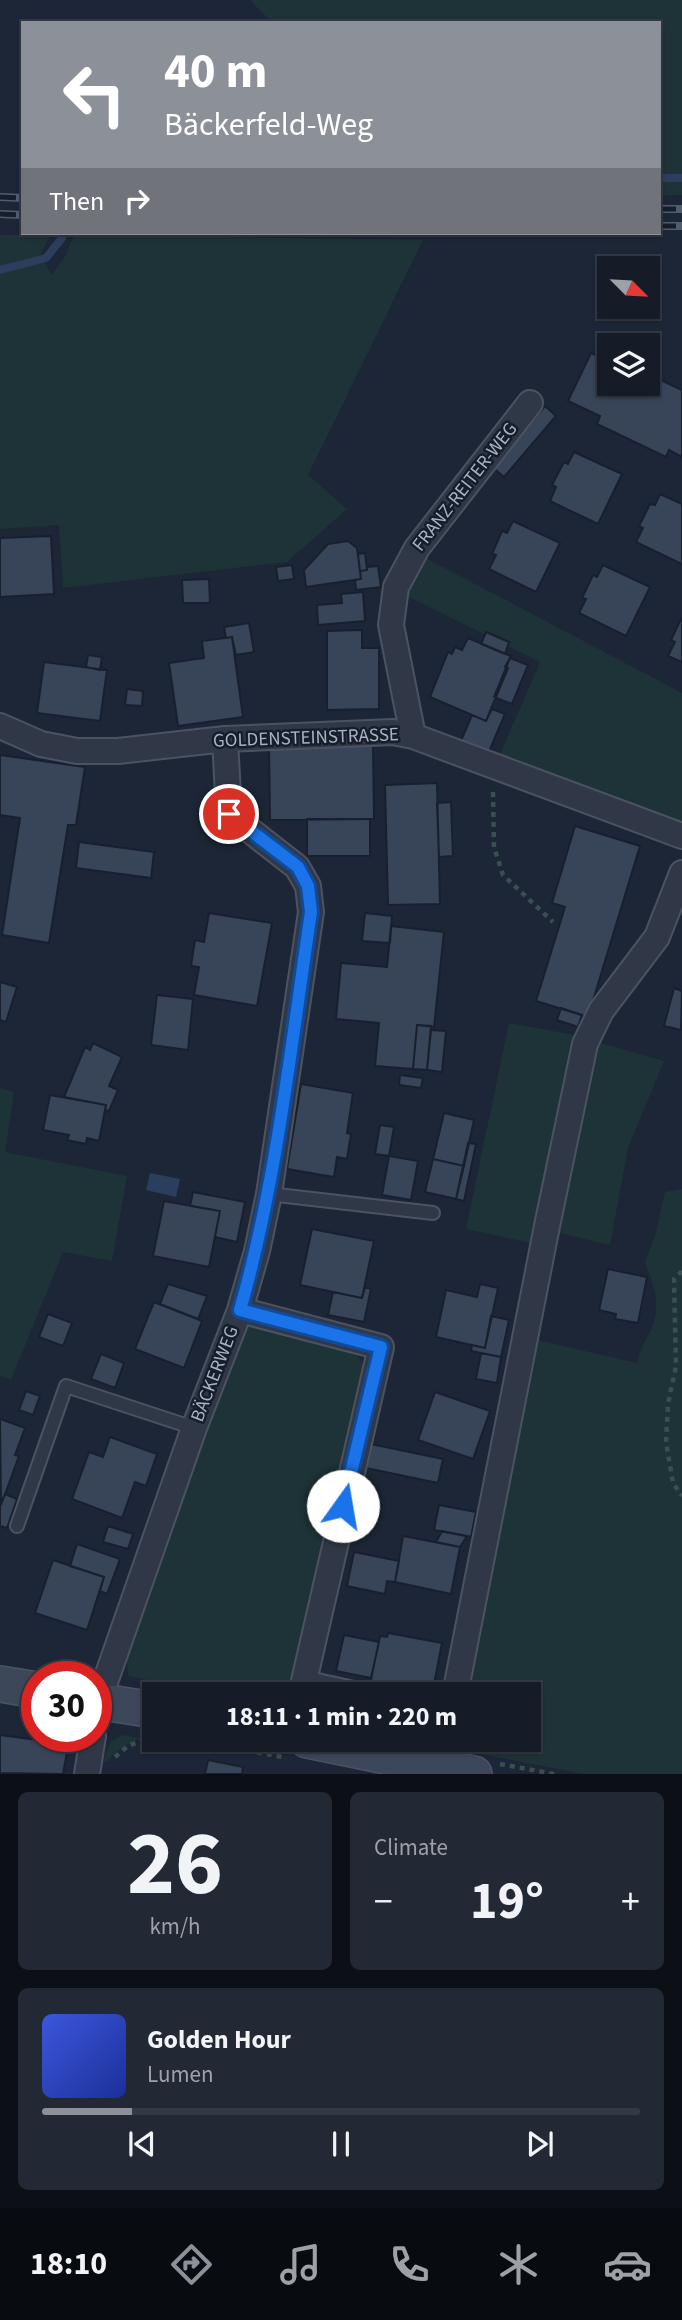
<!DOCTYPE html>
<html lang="en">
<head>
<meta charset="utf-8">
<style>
	:root { --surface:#151c28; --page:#222934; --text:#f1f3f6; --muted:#9da1a8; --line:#343a45; --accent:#8c9099 }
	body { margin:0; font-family:"Source Sans 3",sans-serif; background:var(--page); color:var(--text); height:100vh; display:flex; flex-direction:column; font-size:26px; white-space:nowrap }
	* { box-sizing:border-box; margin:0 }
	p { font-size:23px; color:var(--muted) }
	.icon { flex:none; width:38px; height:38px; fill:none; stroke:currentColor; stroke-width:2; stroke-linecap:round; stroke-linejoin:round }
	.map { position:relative; height:1774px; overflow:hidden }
	.panel { display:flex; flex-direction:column; gap:18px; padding:18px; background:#0c0f16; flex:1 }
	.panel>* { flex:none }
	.banner { position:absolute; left:21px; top:21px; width:640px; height:214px; border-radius:0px; box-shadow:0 2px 5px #0004,0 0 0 2px var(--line); background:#8c9099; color:#fff; overflow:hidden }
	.needle { width:46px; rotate:114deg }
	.tools { position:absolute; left:597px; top:256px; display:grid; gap:14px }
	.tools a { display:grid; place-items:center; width:63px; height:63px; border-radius:0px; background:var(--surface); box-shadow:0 2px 5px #0004,0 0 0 2px var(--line); font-size:35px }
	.speed { position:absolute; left:21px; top:1661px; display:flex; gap:14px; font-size:35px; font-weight:700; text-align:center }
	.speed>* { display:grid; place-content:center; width:91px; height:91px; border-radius:50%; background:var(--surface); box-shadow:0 2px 5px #0004,0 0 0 2px var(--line); line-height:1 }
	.speed .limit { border:10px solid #d22; background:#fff; color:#111 }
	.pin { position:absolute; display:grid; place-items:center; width:60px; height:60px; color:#fff; margin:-30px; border:4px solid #fff; border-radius:50%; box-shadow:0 2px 7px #0007 }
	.me { position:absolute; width:77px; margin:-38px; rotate:13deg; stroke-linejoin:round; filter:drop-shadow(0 0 5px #0008) }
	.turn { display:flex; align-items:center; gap:24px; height:147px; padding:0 28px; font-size:32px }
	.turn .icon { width:91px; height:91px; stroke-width:2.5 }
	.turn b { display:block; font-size:49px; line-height:60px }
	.then { display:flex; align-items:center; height:66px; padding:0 28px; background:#0003; gap:14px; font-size:26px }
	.big { font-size:52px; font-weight:700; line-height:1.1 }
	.panel .card { flex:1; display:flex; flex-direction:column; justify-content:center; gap:10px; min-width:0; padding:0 24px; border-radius:10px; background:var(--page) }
	.panel .dial { align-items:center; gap:0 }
	.dial b { font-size:91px; line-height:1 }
	.song { display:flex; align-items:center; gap:21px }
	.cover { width:84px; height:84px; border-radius:10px; background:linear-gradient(135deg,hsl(230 70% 55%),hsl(230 70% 35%)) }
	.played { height:7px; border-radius:4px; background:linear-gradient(90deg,var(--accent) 15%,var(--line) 15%) }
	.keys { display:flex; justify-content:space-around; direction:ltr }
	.heat { display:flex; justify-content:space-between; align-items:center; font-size:38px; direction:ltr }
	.panel .tiles { flex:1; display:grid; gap:18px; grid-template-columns:1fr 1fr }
	.card:last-child { grid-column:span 2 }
	.trip { position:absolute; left:142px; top:1682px; width:399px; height:70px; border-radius:0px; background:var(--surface); box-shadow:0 2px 5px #0004,0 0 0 2px var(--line); font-weight:700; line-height:70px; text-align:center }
	.menu { display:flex; height:112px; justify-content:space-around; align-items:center; background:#080b10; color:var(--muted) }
	.menu .icon { width:49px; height:49px }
	.menu .active { color:var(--accent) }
	.menu b { font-size:32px; color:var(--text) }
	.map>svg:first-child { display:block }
	.green { fill:#1e3337 }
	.water { fill:#2c3e5e }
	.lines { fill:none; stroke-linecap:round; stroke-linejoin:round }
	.stream { stroke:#2c3e5e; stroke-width:8 }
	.building { fill:#384458; stroke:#18202d; stroke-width:2 }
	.service-casing { stroke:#4b5362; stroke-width:16 }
	.minor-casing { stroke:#4b5362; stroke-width:28 }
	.secondary-casing { stroke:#4b5362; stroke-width:38 }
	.path { stroke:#394f52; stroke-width:4.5; stroke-dasharray:5 5; stroke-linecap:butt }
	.service { stroke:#303847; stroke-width:12 }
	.minor { stroke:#303847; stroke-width:24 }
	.secondary { stroke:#3d475a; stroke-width:35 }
	.rail-casing { stroke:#515c6f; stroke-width:8 }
	.rail { stroke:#161e2b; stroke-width:5; stroke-dasharray:16; stroke-linecap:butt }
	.route-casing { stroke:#114b97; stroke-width:18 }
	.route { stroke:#1a73e8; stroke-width:12 }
	.labels { text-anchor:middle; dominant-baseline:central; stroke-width:5; stroke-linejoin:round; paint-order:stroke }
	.street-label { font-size:19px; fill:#a9b3c5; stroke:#161e2b }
</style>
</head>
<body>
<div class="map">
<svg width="682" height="1774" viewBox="0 0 682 1774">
	<rect width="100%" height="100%" fill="#1c2636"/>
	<path class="green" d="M250,0H682V195H660V23H273Z
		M0,235H51L40,255L52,275L66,255L74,235L423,240L308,475L347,509L287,562L63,588L59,525L0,529Z
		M422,556L682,693V823L499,757L540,662L405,595Z
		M509,1023L580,1036L536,1244L466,1229Z
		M593,1041L664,1061L628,1148L610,1245L555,1232Z
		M0,1088L14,1092L5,1152L127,1176L112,1261L63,1252L11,1380L0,1376Z
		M682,1189V1774H584L455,1749L456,1740H528V1694H465L533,1339L637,1363C639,1347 649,1338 654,1322C660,1301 653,1283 645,1263L656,1233L665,1192Z
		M242,1323L351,1351L362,1361L366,1376L290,1694H212L128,1676L126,1647Z
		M123,1735L139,1738L116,1752L106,1762L103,1761L111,1741Z"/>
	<path class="water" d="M150,1173L180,1179L176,1197L146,1190Z"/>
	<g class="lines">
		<path class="stream" d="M660,178H682
			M0,270L46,258L62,238"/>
	</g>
	<path class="building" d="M591,353L609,361V383H648V374L682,390V457L669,450L666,457L597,424L600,416L568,401Z
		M545,406L556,416L504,477L492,467Z
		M574,452L622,474L598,524L550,501L556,487L552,485L564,462L568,464Z
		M660,494L682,504V564L636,542L643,528L639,526L650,504L655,505Z
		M513,521L560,543L536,592L489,569L496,555L492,554L502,531L507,533Z
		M51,536L54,594L0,597V538Z
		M348,541L357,548L361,579L306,587L304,570L328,544Z
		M365,553L367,570L360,571L358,554Z
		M292,565L294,579L278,581L276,567Z
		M603,565L650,587L626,636L579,613L586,599L582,598L593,575L597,577Z
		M378,566L381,587L356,590L355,580L361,579L360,571L367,570V567Z
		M209,579L210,603H183L182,580Z
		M363,592L365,621L318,625L317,605L342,603L341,594Z
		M682,617V662L668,656L675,642L671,640Z
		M249,623L254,652L236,655L232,637L226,638L224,627Z
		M362,630V648H379V709L327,710V631Z
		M486,632L509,642L505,654L481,644Z
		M232,637L243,717L178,726L169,663L204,658L202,641Z
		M468,638L511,656L505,667L508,668L486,721L430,697L448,652L452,654L455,647L462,650Z
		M88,655L102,657L100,670L86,667Z
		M510,658L528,665L512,704L494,697Z
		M44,662L107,670L100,721L37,713Z
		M127,689L143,691L142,706L125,705Z
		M492,709L505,714L488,754L460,743L472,715L486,721Z
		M373,744L374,819L270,820L269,746Z
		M0,755L85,767L76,825H68L49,943L2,935L20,818L0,815Z
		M437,783L440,904L388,905L385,785Z
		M451,802L453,856L439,857L437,803Z
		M307,819H370V856H307Z
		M575,826L640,846L588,1017L536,1001L565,907L552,903Z
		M79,842L154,852L151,878L76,868Z
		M209,913L272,923L257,1006L194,995L199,967L191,966L195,940L204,942Z
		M365,913L392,916L390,943L362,941Z
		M391,926L444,932L434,1027L417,1025L413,1069L375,1066L379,1023L336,1019L341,963L387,967Z
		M0,982L17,987L6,1022L0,1020Z
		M674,988L682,991L681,1030L664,1026Z
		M157,995L193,999L188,1050L151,1045Z
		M561,1008L582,1015L578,1027L557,1020Z
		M417,1025L431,1026L427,1070L413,1069Z
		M431,1030L446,1031L442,1072L427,1070Z
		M93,1043L122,1057L109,1086L118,1090L109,1111L105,1110L106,1105L64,1097L85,1047L90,1050Z
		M400,1075L423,1078L421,1088L399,1085Z
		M301,1084L353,1093L347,1133L351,1134L347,1159L337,1157L334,1177L287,1169Z
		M50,1095L106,1105L99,1141L87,1138L86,1144L67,1140L69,1135L43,1130Z
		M444,1113L474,1120L464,1166L433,1159Z
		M380,1125L394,1127L389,1156L375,1154Z
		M468,1143L476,1144L464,1201L456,1199Z
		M389,1156L418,1161L411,1200L382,1195Z
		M433,1159L464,1166L456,1199L425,1192Z
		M193,1192L245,1202L237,1242L215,1237L220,1211L190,1206Z
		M164,1201L220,1211L209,1267L153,1256Z
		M312,1229L374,1241L362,1298L300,1285Z
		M608,1269L647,1277L638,1323L615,1319L616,1314L599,1310Z
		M168,1284L207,1296L198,1319L160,1304Z
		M480,1284L498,1288L485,1348L436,1337L446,1290L477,1297Z
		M365,1287L371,1289L364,1322L328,1315L333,1292L362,1298Z
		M154,1302L202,1321L184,1368L135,1349Z
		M48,1314L72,1323L63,1346L39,1337Z
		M491,1316L509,1320L501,1357L471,1351L472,1345L485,1348Z
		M481,1353L501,1357L497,1383L476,1379Z
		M101,1354L124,1363L115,1388L91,1379Z
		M26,1391L40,1396L33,1415L19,1410Z
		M435,1392L490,1411L473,1459L418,1440Z
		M0,1419L25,1428L15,1455L19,1456L1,1505Z
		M110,1437L157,1454L146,1486L135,1482L122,1518L72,1499L89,1452L103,1457Z
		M371,1444L443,1459L438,1483L366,1468Z
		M5,1494L17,1499L7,1528L0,1526V1505Z
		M439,1505L476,1512L471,1537L434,1530Z
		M108,1526L133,1534L128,1549L103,1542Z
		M442,1531L467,1536L460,1547L436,1542Z
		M403,1536L460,1547L451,1594L395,1582Z
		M77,1544L120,1559L107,1594L100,1591L104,1577L70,1566Z
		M354,1552L399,1561L395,1582L387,1581L385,1594L347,1586Z
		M53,1560L104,1577L87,1630L35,1613Z
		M388,1633L442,1643L434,1684L444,1686L443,1694H368L380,1636L387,1637Z
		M344,1635L379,1642L371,1678L336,1671Z
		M0,1735L53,1742L52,1749L67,1752L63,1774L0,1773Z
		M208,1760L243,1767L242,1774H205Z"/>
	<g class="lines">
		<defs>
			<path id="service" d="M269,1194L433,1213
				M17,1526L66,1386L194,1428
				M304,1677L354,1688"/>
			<path id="minor" d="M0,726L41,744L77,751H118L225,739L393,732L413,736L682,836
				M413,736L391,625L396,587L417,548L530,403
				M240,1310L381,1347L301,1694
				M455,1694L547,1226L585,1044L601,1011L657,937L682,873
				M96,1708L194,1428L240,1310L257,1251L269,1194L311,912L308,886L297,867L229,814L225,739
				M441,1768L446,1740
				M87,1774L93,1736"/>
			<path id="secondary" d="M0,1684L37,1690
				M96,1701L154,1710
				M307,1740L474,1774"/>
		</defs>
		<use href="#service" class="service-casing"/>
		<use href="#minor" class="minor-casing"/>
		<use href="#secondary" class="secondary-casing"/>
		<path class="path" d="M493,792L494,847L503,875L553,922
			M682,1271L674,1279L676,1366L668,1404L666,1442L673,1483L682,1496
			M179,1691L192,1694
			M188,1740L283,1757
			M115,1757L128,1746L143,1740
			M500,1764L554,1774"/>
		<use href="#service" class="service"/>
		<use href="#minor" class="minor"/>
		<use href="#secondary" class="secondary"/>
		<defs>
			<path id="rail" d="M0,197L23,198
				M660,209H682
				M0,214L23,215
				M660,226H682"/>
		</defs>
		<use href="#rail" class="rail-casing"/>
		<use href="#rail" class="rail"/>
	</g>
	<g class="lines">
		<defs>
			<path id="route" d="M229,814L298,867L308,886L311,912C291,1045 277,1180 240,1310L381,1347L343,1506"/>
		</defs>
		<use href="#route" class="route-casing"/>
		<use href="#route" class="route"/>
	</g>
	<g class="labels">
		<g class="street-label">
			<text transform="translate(465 487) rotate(-52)">FRANZ-REITER-WEG</text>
			<text transform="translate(306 738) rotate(-2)">GOLDENSTEINSTRASSE</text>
			<text transform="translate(215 1374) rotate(-69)">BÄCKERWEG</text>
		</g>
	</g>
</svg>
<div class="tools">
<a><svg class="needle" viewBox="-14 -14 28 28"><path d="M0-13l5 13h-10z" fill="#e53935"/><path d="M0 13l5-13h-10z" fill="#9da1a8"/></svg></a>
<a><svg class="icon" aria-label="layers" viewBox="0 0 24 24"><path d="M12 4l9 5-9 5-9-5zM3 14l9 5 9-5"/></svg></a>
</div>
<div class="speed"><div class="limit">30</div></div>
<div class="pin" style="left:229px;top:814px;background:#d93025"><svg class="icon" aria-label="arrive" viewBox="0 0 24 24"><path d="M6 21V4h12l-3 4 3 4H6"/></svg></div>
<svg class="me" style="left:343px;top:1506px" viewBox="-20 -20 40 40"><circle r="19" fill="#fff"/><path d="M0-13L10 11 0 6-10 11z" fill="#1a73e8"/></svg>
<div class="trip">18:11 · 1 min · 220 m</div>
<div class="banner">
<div class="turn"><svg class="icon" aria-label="left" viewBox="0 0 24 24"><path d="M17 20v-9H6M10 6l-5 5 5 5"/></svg><div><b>40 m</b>Bäckerfeld-Weg</div></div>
<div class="then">Then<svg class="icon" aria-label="right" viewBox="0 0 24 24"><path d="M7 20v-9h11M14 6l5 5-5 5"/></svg></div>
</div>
</div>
<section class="panel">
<div class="tiles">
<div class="card dial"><b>26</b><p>km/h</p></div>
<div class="card"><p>Climate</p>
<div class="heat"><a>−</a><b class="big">19°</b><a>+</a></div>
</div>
<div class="card">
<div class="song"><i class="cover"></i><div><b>Golden Hour</b><p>Lumen</p></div></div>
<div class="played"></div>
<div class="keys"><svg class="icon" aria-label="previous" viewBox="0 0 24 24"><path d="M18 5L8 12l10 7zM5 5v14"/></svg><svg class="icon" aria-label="pause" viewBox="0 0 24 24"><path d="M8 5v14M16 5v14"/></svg><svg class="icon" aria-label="next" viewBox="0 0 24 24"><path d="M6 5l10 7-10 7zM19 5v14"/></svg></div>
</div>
</div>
</section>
<nav class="menu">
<b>18:10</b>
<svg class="icon active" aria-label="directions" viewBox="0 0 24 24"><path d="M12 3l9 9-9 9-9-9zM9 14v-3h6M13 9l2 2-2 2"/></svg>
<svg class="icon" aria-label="music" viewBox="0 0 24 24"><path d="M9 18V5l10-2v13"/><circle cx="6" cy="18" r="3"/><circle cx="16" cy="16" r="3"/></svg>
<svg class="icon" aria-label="phone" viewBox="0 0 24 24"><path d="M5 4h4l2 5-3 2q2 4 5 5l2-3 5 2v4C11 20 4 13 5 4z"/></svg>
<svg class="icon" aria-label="climate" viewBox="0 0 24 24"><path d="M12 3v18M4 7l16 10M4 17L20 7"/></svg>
<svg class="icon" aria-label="car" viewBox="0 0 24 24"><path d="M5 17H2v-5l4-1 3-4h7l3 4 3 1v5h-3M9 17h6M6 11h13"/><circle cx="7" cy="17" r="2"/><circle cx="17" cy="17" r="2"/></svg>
</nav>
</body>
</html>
